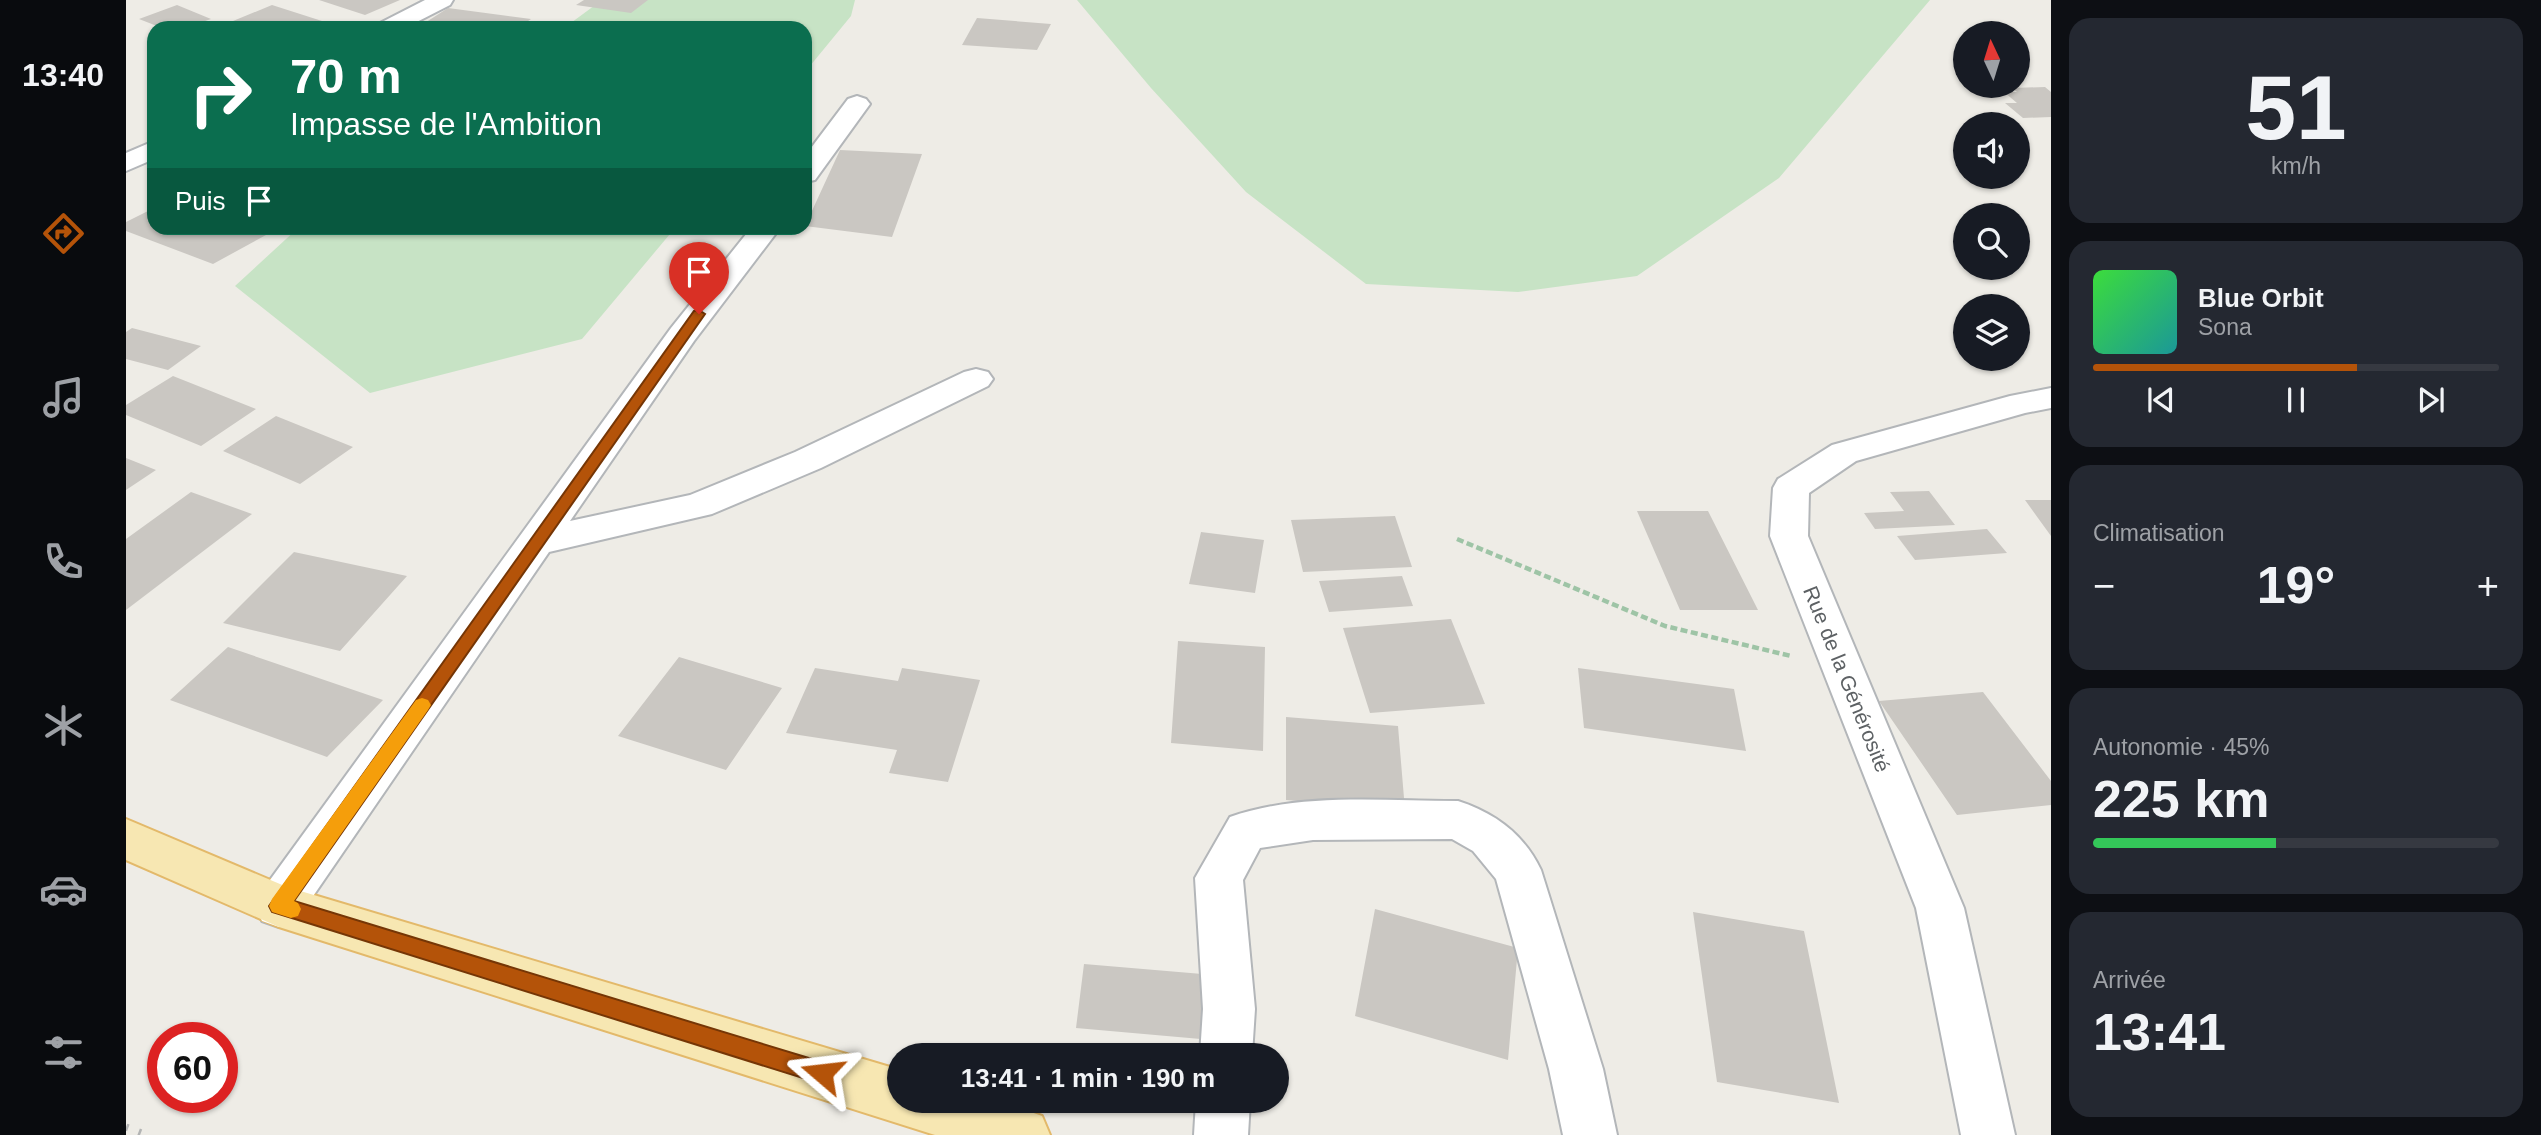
<!DOCTYPE html>
<html lang="fr">
<head>
<meta charset="utf-8">
<style>
	:root { --surface:#171b24; --page:#242831; --text:#f1f3f6; --muted:#9ea1a6; --line:#363941; --accent:#b45309 }
	body { margin:0; font-family:Helvetica,sans-serif; background:var(--page); color:var(--text); height:100vh; display:flex; flex-direction:column; font-size:26px; white-space:nowrap }
	* { box-sizing:border-box; margin:0 }
	p { font-size:23px; color:var(--muted) }
	.icon { flex:none; width:38px; height:38px; fill:none; stroke:currentColor; stroke-width:2; stroke-linecap:round; stroke-linejoin:round }
	.map { position:relative; flex:1; overflow:hidden }
	.panel { display:flex; flex-direction:column; gap:18px; padding:18px; background:#0d0f14; width:490px }
	.panel>* { flex:none }
	.hud { position:absolute; left:21px; top:21px; width:665px; height:214px; border-radius:21px; box-shadow:0 2px 5px #0004; background:#0b6e4f; color:#fff; overflow:hidden }
	.needle { width:46px; rotate:356deg }
	.buttons { position:absolute; left:1827px; top:21px; display:grid; gap:14px }
	.buttons a { display:grid; place-items:center; width:77px; height:77px; border-radius:50%; background:var(--surface); box-shadow:0 2px 5px #0004; font-size:35px }
	.speed { position:absolute; left:21px; top:1022px; display:flex; gap:14px; font-size:35px; font-weight:700; text-align:center }
	.speed>* { display:grid; place-content:center; width:91px; height:91px; border-radius:50%; background:var(--surface); box-shadow:0 2px 5px #0004; line-height:1 }
	.speed .limit { border:10px solid #d22; background:#fff; color:#111 }
	.pin { position:absolute; display:grid; place-items:center; width:60px; height:60px; color:#fff; margin:-72px -30px; border-radius:50% 50% 50% 0; rotate:-45deg; box-shadow:0 0 7px #0007 }
	.pin .icon { rotate:45deg }
	.me { position:absolute; width:77px; margin:-38px; rotate:287deg; stroke-linejoin:round; filter:drop-shadow(0 0 5px #0008) }
	.turn { display:flex; align-items:center; gap:24px; height:147px; padding:0 28px; font-size:32px }
	.turn .icon { width:91px; height:91px; stroke-width:2.5 }
	.turn b { display:block; font-size:49px; line-height:60px }
	.then { display:flex; align-items:center; height:66px; padding:0 28px; background:#0003; gap:14px; font-size:26px }
	.big { font-size:52px; font-weight:800; line-height:1.1 }
	.panel .widget { flex:1; display:flex; flex-direction:column; justify-content:center; gap:10px; min-width:0; padding:0 24px; border-radius:21px; background:var(--page) }
	.panel .dial { align-items:center; gap:0 }
	.dial b { font-size:91px; line-height:1 }
	.song { display:flex; align-items:center; gap:21px }
	.cover { width:84px; height:84px; border-radius:10px; background:linear-gradient(135deg,hsl(120 70% 55%),hsl(180 70% 35%)) }
	.played { height:7px; border-radius:4px; background:linear-gradient(90deg,var(--accent) 65%,var(--line) 65%) }
	.keys { display:flex; justify-content:space-around; direction:ltr }
	.heat { display:flex; justify-content:space-between; align-items:center; font-size:38px; direction:ltr }
	.charge { height:10px; border-radius:5px; background:linear-gradient(90deg,#34c759 45%,var(--line) 0) }
	.trip { position:absolute; left:761px; top:1043px; width:402px; height:70px; border-radius:35px; background:var(--surface); box-shadow:0 2px 5px #0004; font-weight:800; line-height:70px; text-align:center }
	main { display:flex; flex:1; min-height:0 }
	.tabs { display:flex; flex-direction:column; width:126px; justify-content:space-around; align-items:center; background:#090b0e; color:var(--muted) }
	.tabs .icon { width:49px; height:49px }
	.tabs .active { color:var(--accent) }
	.tabs b { font-size:32px; color:var(--text) }
	.map>svg:first-child { display:block }
	.green { fill:#c7e3c5 }
	.building { fill:#cac7c2 }
	.lines { fill:none; stroke-linecap:round; stroke-linejoin:round }
	.minor-casing { stroke:#b3b6b9; stroke-width:4 }
	.primary-casing { stroke:#e3b96a; stroke-width:4 }
	.path { stroke:#9ec4a6; stroke-width:4.5; stroke-dasharray:7 3.5; stroke-linecap:butt }
	.minor { fill:#fff; fill-rule:evenodd }
	.primary { fill:#f7e7b2; fill-rule:evenodd }
	.rail { stroke:#b3b4b4; stroke-width:7; stroke-dasharray:2.5 11; stroke-linecap:butt }
	.route { fill:#b45309; stroke:#753606; stroke-width:2 }
	.slow { fill:#f59e0b }
	.labels { text-anchor:middle; dominant-baseline:central; stroke-width:5; stroke-linejoin:round; paint-order:stroke }
	.street-label { font-size:21px; fill:#5d6164; stroke:#fff }
</style>
</head>
<body>
<main>
<nav class="tabs">
<b>13:40</b>
<svg class="icon active" aria-label="directions" viewBox="0 0 24 24"><path d="M12 3l9 9-9 9-9-9zM9 14v-3h6M13 9l2 2-2 2"/></svg>
<svg class="icon" aria-label="music" viewBox="0 0 24 24"><path d="M9 18V5l10-2v13"/><circle cx="6" cy="18" r="3"/><circle cx="16" cy="16" r="3"/></svg>
<svg class="icon" aria-label="phone" viewBox="0 0 24 24"><path d="M5 4h4l2 5-3 2q2 4 5 5l2-3 5 2v4C11 20 4 13 5 4z"/></svg>
<svg class="icon" aria-label="climate" viewBox="0 0 24 24"><path d="M12 3v18M4 7l16 10M4 17L20 7"/></svg>
<svg class="icon" aria-label="car" viewBox="0 0 24 24"><path d="M5 17H2v-5l4-1 3-4h7l3 4 3 1v5h-3M9 17h6M6 11h13"/><circle cx="7" cy="17" r="2"/><circle cx="17" cy="17" r="2"/></svg>
<svg class="icon" aria-label="filters" viewBox="0 0 24 24"><path d="M4 7h16M4 17h16"/><circle cx="9" cy="7" r="2"/><circle cx="15" cy="17" r="2"/></svg>
</nav>
<div class="map">
<svg width="1925" height="1135" viewBox="0 0 1925 1135">
	<rect width="100%" height="100%" fill="#eeece6"/>
	<path class="green" d="M476,0H729L725,16L679,72V28H438Z
		M951,0H1804L1653,178L1511,276L1392,292L1240,284L1120,192L1025,88Z
		M172,228H549L456,339L244,393L109,286Z"/>
	<path class="building" d="M193,0H274L239,15Z
		M458,0H522L505,13L450,5Z
		M51,5L85,19L59,28H36L13,19Z
		M146,5L196,21L180,28H129L107,21Z
		M322,8L405,19L392,28H291Z
		M851,18L925,24L911,50L836,45Z
		M83,21L101,28H66Z
		M202,22L219,28H186Z
		M1919,87L1925,92V117L1897,118L1879,103H1891L1878,92H1891L1886,88Z
		M714,150L796,154L766,237L679,226Z
		M28,208V228H119L140,235L87,264L0,231V222Z
		M6,328L75,346L42,370L0,359V332Z
		M47,376L130,409L75,446L0,415V405Z
		M150,416L227,447L174,484L97,451Z
		M0,458L30,470L0,490Z
		M1803,491L1829,525L1749,529L1738,513L1778,511L1764,492Z
		M65,492L126,514L0,610V539Z
		M1899,500H1925V536Z
		M1511,511H1582L1632,610H1554Z
		M1269,516L1286,567L1177,572L1165,520Z
		M1861,529L1881,553L1789,560L1771,536Z
		M1075,532L1138,540L1129,593L1063,584Z
		M168,552L281,576L214,651L97,623Z
		M1276,576L1287,606L1203,612L1193,581Z
		M1325,619L1359,704L1244,713L1217,628Z
		M1052,641L1139,647L1137,751L1045,743Z
		M102,647L257,700L201,757L44,700Z
		M553,657L656,688L600,770L492,736Z
		M689,668L772,681L776,668L854,680L822,782L763,773L771,750L660,733Z
		M1452,668L1608,689L1620,751L1458,728Z
		M1857,692L1925,781V805L1831,815L1753,701Z
		M1160,717L1272,726L1279,810L1160,800Z
		M1249,909L1392,948L1382,1060L1229,1016Z
		M1567,912L1678,931L1713,1103L1591,1082Z
		M958,964L1088,975L1086,1040L950,1028Z"/>
	<g class="lines">
		<defs>
			<path id="minor" d="M299,0H327L324,5L279,28H251L254,23Z
				M731,96L740,99L744,104L689,180L679,182V156L722,99Z
				M28,141V159L0,171V153Z
				M625,228H654L568,341L444,521L564,495L669,452L838,372L850,369L862,372L867,379L862,386L695,468L586,514L423,552L170,921L153,927L136,921L129,906L136,891L545,328Z
				M1925,388V408L1899,413L1730,461L1683,493L1682,536L1838,908L1889,1135H1835L1790,908L1644,536L1647,488L1652,479L1706,445L1884,396Z
				M1332,801C1369,813 1398,834 1415,870L1477,1069L1491,1135H1437L1423,1069L1370,879L1347,851L1326,839L1187,840L1134,848L1117,880L1129,1009L1126,1055H1074L1077,1009L1069,878L1104,817C1175,792 1258,801 1332,801Z
				M1070,1101H1124L1122,1135H1068Z"/>
			<path id="primary" d="M0,819L161,887L774,1070V1101H874L916,1116L924,1135H809L153,927L0,860Z"/>
		</defs>
		<use href="#minor" class="minor-casing"/>
		<use href="#primary" class="primary-casing"/>
		<path class="path" d="M1331,539L1539,626L1665,656"/>
		<use href="#minor" class="minor"/>
		<use href="#primary" class="primary"/>
		<path class="rail" d="M0,1127L21,1135"/>
	</g>
	<path class="route" d="M573,310L579,314L168,901L696,1062L704,1066L707,1073L704,1081L696,1084L153,914L146,912L143,906L568,311Z"/>
	<path class="slow" d="M296,698L302,700L305,705L302,710L168,901L172,903L175,909L172,916L165,918L146,912L143,906L146,899L290,700Z"/>
	<g class="labels">
		<g class="street-label">
			<text transform="translate(1721 679) rotate(68)">Rue de la Générosité</text>
		</g>
	</g>
</svg>
<div class="buttons">
<a><svg class="needle" viewBox="-14 -14 28 28"><path d="M0-13l5 13h-10z" fill="#e53935"/><path d="M0 13l5-13h-10z" fill="#9ea1a6"/></svg></a>
<a><svg class="icon" aria-label="sound" viewBox="0 0 24 24"><path d="M4 9h4l5-4v14l-5-4H4zM17 9q2 3 0 6"/></svg></a>
<a><svg class="icon" aria-label="search" viewBox="0 0 24 24"><circle cx="10" cy="10" r="6"/><path d="M15 15l6 6"/></svg></a>
<a><svg class="icon" aria-label="layers" viewBox="0 0 24 24"><path d="M12 4l9 5-9 5-9-5zM3 14l9 5 9-5"/></svg></a>
</div>
<div class="speed"><div class="limit">60</div></div>
<div class="pin" style="left:573px;top:314px;background:#d93025"><svg class="icon" aria-label="arrive" viewBox="0 0 24 24"><path d="M6 21V4h12l-3 4 3 4H6"/></svg></div>
<svg class="me" style="left:696px;top:1073px" viewBox="-20 -20 40 40"><path d="M0-17L14 15 0 8-14 15z" fill="#b45309" stroke="#fff" stroke-width="4"/></svg>
<div class="trip">13:41 · 1 min · 190 m</div>
<div class="hud">
<div class="turn"><svg class="icon" aria-label="right" viewBox="0 0 24 24"><path d="M7 20v-9h11M14 6l5 5-5 5"/></svg><div><b>70 m</b>Impasse de l'Ambition</div></div>
<div class="then">Puis<svg class="icon" aria-label="arrive" viewBox="0 0 24 24"><path d="M6 21V4h12l-3 4 3 4H6"/></svg></div>
</div>
</div>
<section class="panel">
<div class="widget dial"><b>51</b><p>km/h</p></div>
<div class="widget">
<div class="song"><i class="cover"></i><div><b>Blue Orbit</b><p>Sona</p></div></div>
<div class="played"></div>
<div class="keys"><svg class="icon" aria-label="previous" viewBox="0 0 24 24"><path d="M18 5L8 12l10 7zM5 5v14"/></svg><svg class="icon" aria-label="pause" viewBox="0 0 24 24"><path d="M8 5v14M16 5v14"/></svg><svg class="icon" aria-label="next" viewBox="0 0 24 24"><path d="M6 5l10 7-10 7zM19 5v14"/></svg></div>
</div>
<div class="widget"><p>Climatisation</p>
<div class="heat"><a>−</a><b class="big">19°</b><a>+</a></div>
</div>
<div class="widget"><p>Autonomie · 45%</p><b class="big">225 km</b><div class="charge"></div></div>
<div class="widget"><p>Arrivée</p><b class="big">13:41</b></div>
</section>
</main>
</body>
</html>
